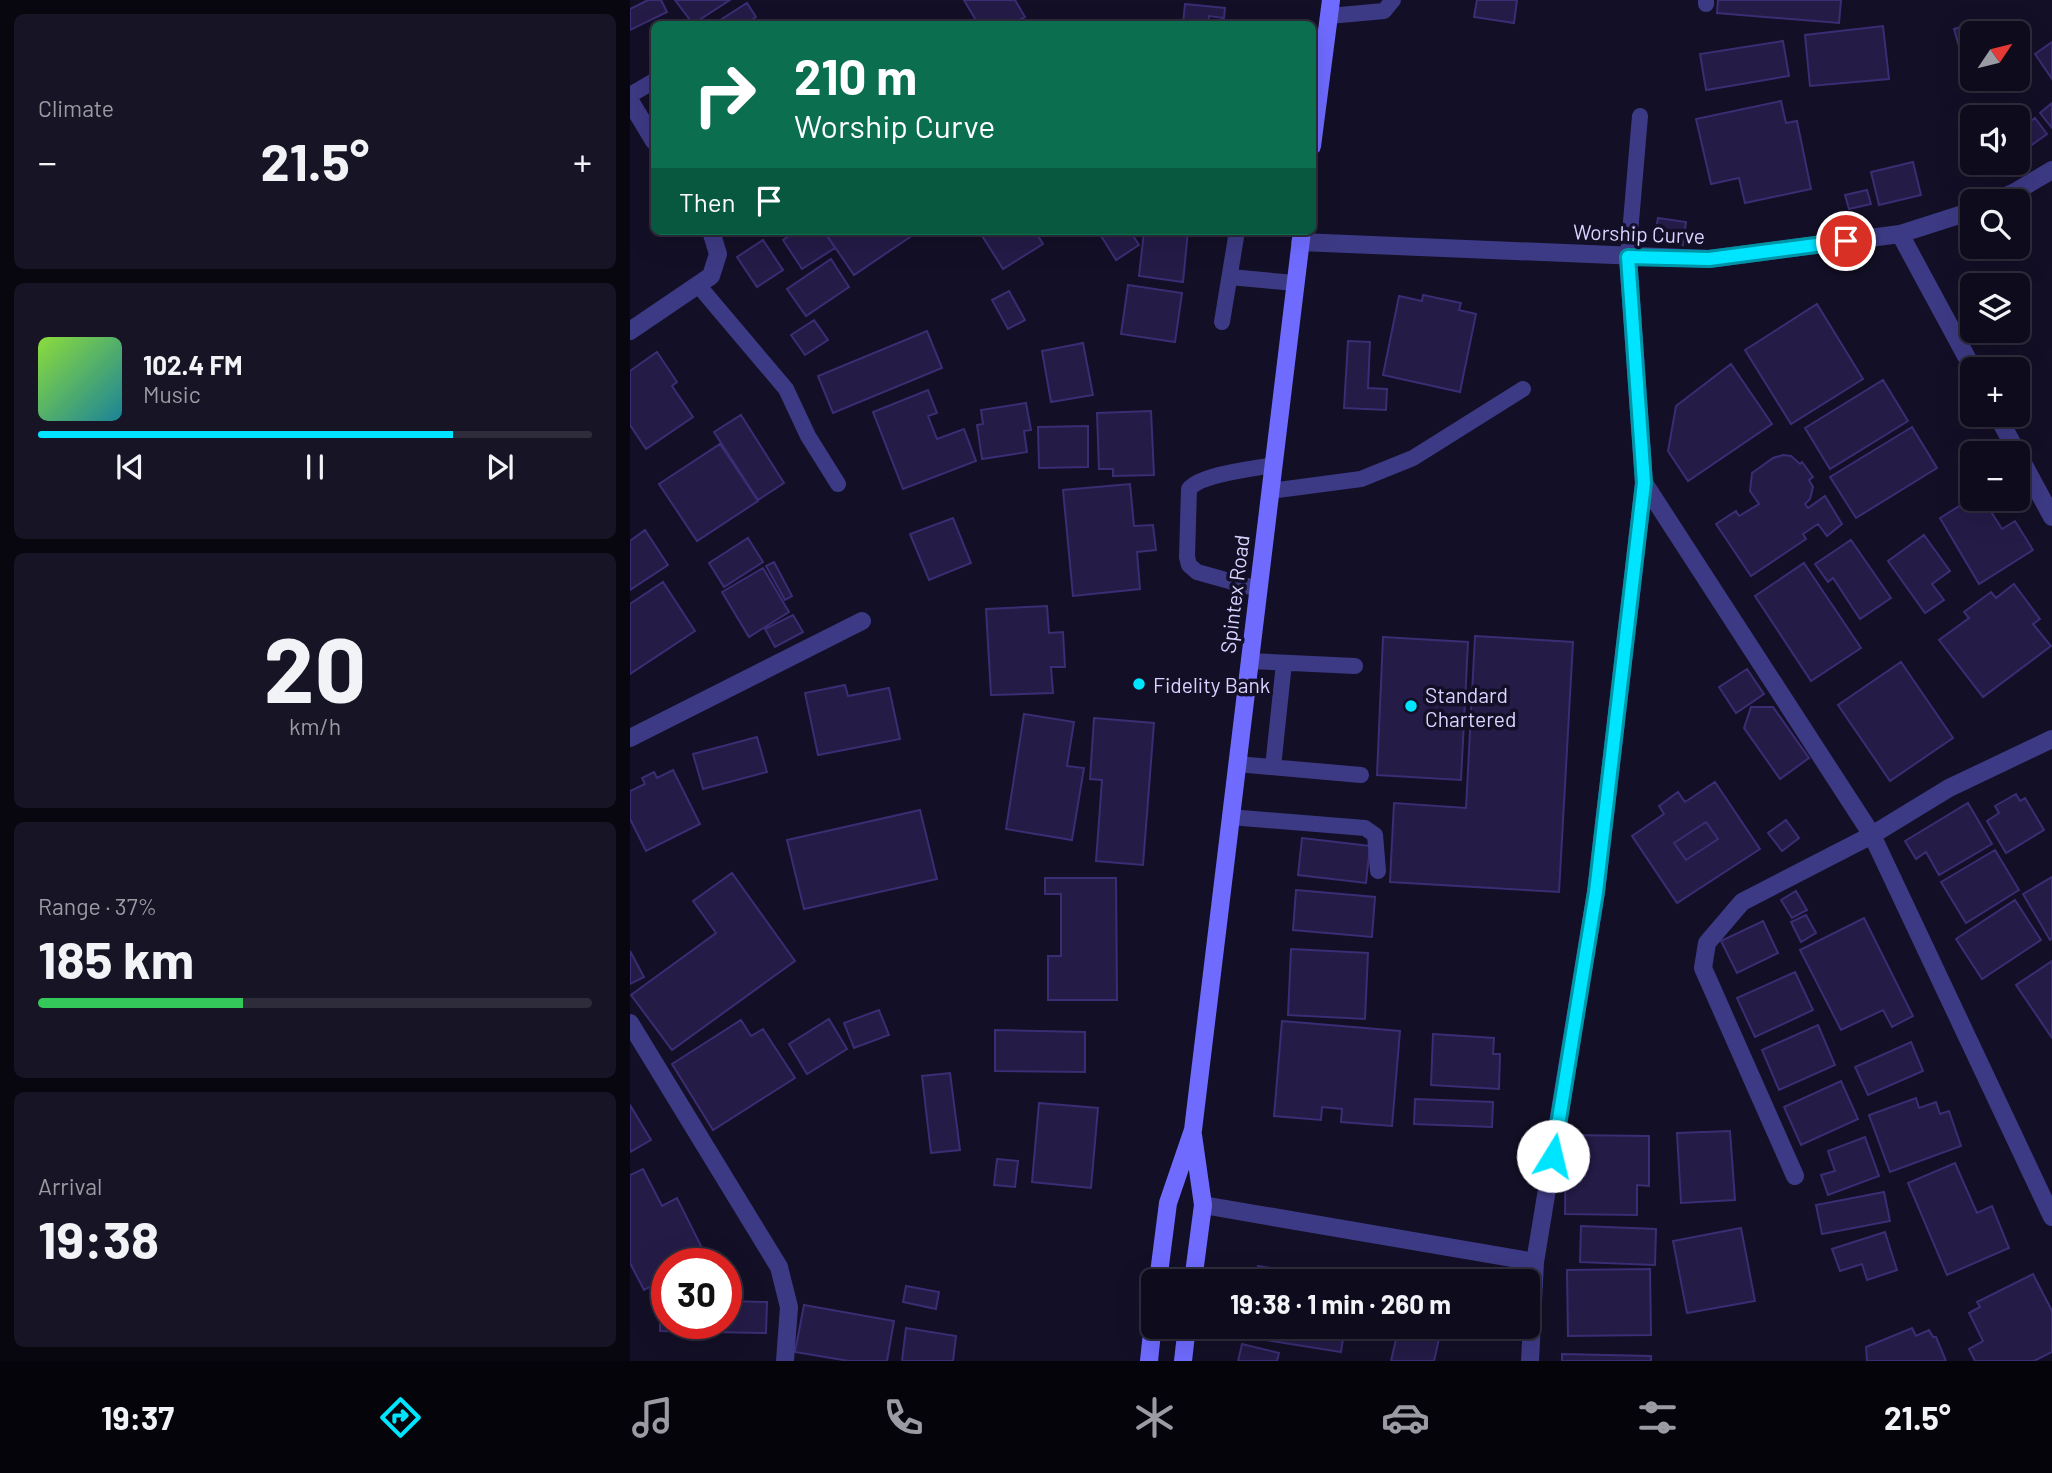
<!DOCTYPE html>
<html lang="en">
<head>
<meta charset="utf-8">
<style>
	:root { --surface:#0e0b1c; --page:#171425; --text:#f1f3f6; --muted:#9b9ba3; --line:#2e2b3b; --accent:#00e5ff }
	body { margin:0; font-family:Barlow,sans-serif; background:var(--page); color:var(--text); height:100vh; display:flex; flex-direction:column; font-size:26px; white-space:nowrap }
	* { box-sizing:border-box; margin:0 }
	p { font-size:23px; color:var(--muted) }
	.icon { flex:none; width:38px; height:38px; fill:none; stroke:currentColor; stroke-width:2; stroke-linecap:round; stroke-linejoin:round }
	.map { position:relative; flex:1; overflow:hidden }
	.sheet { display:flex; flex-direction:column; gap:14px; padding:14px; background:#08060f; width:630px }
	.sheet>* { flex:none }
	.banner { position:absolute; left:21px; top:21px; width:665px; height:214px; border-radius:10px; box-shadow:0 7px 28px #0002,0 0 0 2px var(--line); background:#0b6e4f; color:#fff; overflow:hidden }
	.needle { width:46px; rotate:55deg }
	.buttons { position:absolute; left:1330px; top:21px; display:grid; gap:14px }
	.buttons a { display:grid; place-items:center; width:70px; height:70px; border-radius:10px; background:var(--surface); box-shadow:0 7px 28px #0002,0 0 0 2px var(--line); font-size:35px }
	.speed { position:absolute; left:21px; top:1248px; display:flex; gap:14px; font-size:35px; font-weight:700; text-align:center }
	.speed>* { display:grid; place-content:center; width:91px; height:91px; border-radius:50%; background:var(--surface); box-shadow:0 7px 28px #0002,0 0 0 2px var(--line); line-height:1 }
	.speed .limit { border:10px solid #d22; background:#fff; color:#111 }
	.pin { position:absolute; display:grid; place-items:center; width:60px; height:60px; color:#fff; margin:-30px; border:4px solid #fff; border-radius:50%; box-shadow:0 2px 7px #0007 }
	.me { position:absolute; width:77px; margin:-38px; rotate:9deg; stroke-linejoin:round; filter:drop-shadow(0 0 5px #0008) }
	.turn { display:flex; align-items:center; gap:24px; height:147px; padding:0 28px; font-size:32px }
	.turn .icon { width:91px; height:91px; stroke-width:2.5 }
	.turn b { display:block; font-size:49px; line-height:60px }
	.then { display:flex; align-items:center; height:66px; padding:0 28px; background:#0003; gap:14px; font-size:26px }
	.big { font-size:52px; font-weight:700; line-height:1.1 }
	.sheet .card { flex:1; display:flex; flex-direction:column; justify-content:center; gap:10px; min-width:0; padding:0 24px; border-radius:10px; background:var(--page) }
	.sheet .dial { align-items:center; gap:0 }
	.dial b { font-size:91px; line-height:1 }
	.song { display:flex; align-items:center; gap:21px }
	.cover { width:84px; height:84px; border-radius:10px; background:linear-gradient(135deg,hsl(90 70% 55%),hsl(190 70% 35%)) }
	.played { height:7px; border-radius:4px; background:linear-gradient(90deg,var(--accent) 75%,var(--line) 75%) }
	.keys { display:flex; justify-content:space-around; direction:ltr }
	.heat { display:flex; justify-content:space-between; align-items:center; font-size:38px; direction:ltr }
	.charge { height:10px; border-radius:5px; background:linear-gradient(90deg,#34c759 37%,var(--line) 0) }
	.trip { position:absolute; left:511px; top:1269px; width:399px; height:70px; border-radius:10px; background:var(--surface); box-shadow:0 7px 28px #0002,0 0 0 2px var(--line); font-weight:700; line-height:70px; text-align:center }
	.menu { display:flex; height:112px; justify-content:space-around; align-items:center; background:#06040b; color:var(--muted) }
	.menu .icon { width:49px; height:49px }
	.menu .selected { color:var(--accent) }
	.menu b { font-size:32px; color:var(--text) }
	main { display:flex; flex:1; min-height:0 }
	.map>svg:first-child { display:block }
	.building { fill:#241b47; stroke:#3b2d73; stroke-width:2; fill-rule:evenodd }
	.lines { fill:none; stroke-linecap:round; stroke-linejoin:round }
	.lane { stroke:#3d3a85; stroke-width:16 }
	.street { stroke:#3d3a85; stroke-width:18 }
	.secondary { stroke:#6f6bff; stroke-width:18 }
	.route-casing { stroke:#0095a6; stroke-width:18 }
	.route { stroke:#00e5ff; stroke-width:12 }
	.poi-dot { fill:#00e5ff; stroke:#130f26; stroke-width:2.5 }
	.labels { text-anchor:middle; dominant-baseline:central; stroke-width:7; stroke-linejoin:round; paint-order:stroke }
	.street-label { font-size:21px; fill:#d9d4ff; stroke:#130f26 }
	.poi-label { font-size:21px; fill:#d9d4ff; stroke:#130f26; text-anchor:start }
</style>
</head>
<body>
<main>
<section class="sheet">
<div class="card"><p>Climate</p>
<div class="heat"><a>−</a><b class="big">21.5°</b><a>+</a></div>
</div>
<div class="card">
<div class="song"><i class="cover"></i><div><b>102.4 FM</b><p>Music</p></div></div>
<div class="played"></div>
<div class="keys"><svg class="icon" aria-label="previous" viewBox="0 0 24 24"><path d="M18 5L8 12l10 7zM5 5v14"/></svg><svg class="icon" aria-label="pause" viewBox="0 0 24 24"><path d="M8 5v14M16 5v14"/></svg><svg class="icon" aria-label="next" viewBox="0 0 24 24"><path d="M6 5l10 7-10 7zM19 5v14"/></svg></div>
</div>
<div class="card dial"><b>20</b><p>km/h</p></div>
<div class="card"><p>Range · 37%</p><b class="big">185 km</b><div class="charge"></div></div>
<div class="card"><p>Arrival</p><b class="big">19:38</b></div>
</section>
<div class="map">
<svg width="1422" height="1361" viewBox="0 0 1422 1361">
	<rect width="100%" height="100%" fill="#130f26"/>
	<path class="building" d="M18,0H31L37,12L0,30V9Z
		M45,0H100L63,24Z
		M334,0H385L395,17L381,24H348Z
		M847,0H887L884,23L844,17Z
		M1088,0H1211L1209,23L1087,13Z
		M117,3L126,17L115,24H84Z
		M555,4L595,8L594,18L579,16L578,24H553Z
		M1356,20L1360,33H1342V79H1364L1340,85L1324,29Z
		M1253,26L1259,79L1180,86L1175,35Z
		M1153,41L1159,76L1076,90L1070,54Z
		M1422,42V79L1405,54Z
		M1151,101L1156,123L1167,121L1181,189L1115,203L1109,178L1081,184L1066,119Z
		M1422,103V128L1410,113Z
		M1405,118L1417,134L1388,155V131Z
		M1283,162L1291,195L1249,205L1241,172Z
		M1237,190L1241,204L1219,209L1215,195Z
		M1028,218L1056,222L1053,245L1024,241Z
		M166,231H194L205,248L172,269L153,240Z
		M200,231H289L224,275L196,234Z
		M349,231H405L413,244L373,269Z
		M468,231H500L509,245L486,260Z
		M514,231H558L553,282L509,276Z
		M133,240L153,270L127,287L107,257Z
		M201,259L219,287L176,316L157,289Z
		M498,285L552,293L545,342L491,334Z
		M379,291L395,320L378,329L362,300Z
		M793,295L831,303L829,310L846,314L830,392L753,375L769,296L792,301Z
		M1187,304L1233,379L1161,424L1115,350Z
		M184,320L198,340L175,355L161,335Z
		M297,331L312,368L203,413L188,376Z
		M718,341L740,342L738,388L757,389L756,410L714,408Z
		M453,343L463,395L421,402L412,351Z
		M27,352L47,382L42,386L63,417L16,449L0,425V371Z
		M1101,364L1142,424L1058,481L1038,451L1046,406Z
		M1253,380L1278,421L1200,469L1175,428Z
		M298,390L307,413L298,416L307,439L334,429L346,461L273,489L243,412Z
		M396,403L401,430L394,431L397,452L352,459L347,425L353,424L351,410Z
		M521,411L524,475L483,476V469H469L467,413Z
		M111,415L154,483L128,500L84,432Z
		M458,426V467L409,468L408,427Z
		M1282,427L1307,468L1226,518L1200,477Z
		M90,444L128,501L67,541L29,484Z
		M1153,455L1161,456L1170,464L1172,462L1183,477L1179,480L1183,487L1180,499L1175,504L1178,508L1195,496L1212,524L1197,536L1188,524L1173,534L1176,539L1121,576L1086,524L1106,511L1109,516L1129,504L1120,491L1122,473L1143,458Z
		M500,484L504,526L523,525L526,550L507,552L510,589L443,596L433,490Z
		M1342,498L1353,499L1372,529L1385,521L1403,550L1349,584L1310,518Z
		M323,518L341,563L299,580L280,534Z
		M15,530L38,565L0,590V541Z
		M1294,535L1320,571L1302,584L1314,600L1295,613L1258,561Z
		M118,538L133,562L94,587L79,563Z
		M1221,540L1261,598L1230,619L1203,578L1198,582L1185,564Z
		M144,562L162,596L155,600L136,566Z
		M1174,563L1231,648L1181,681L1125,596Z
		M133,568L159,612L119,637L92,592Z
		M33,582L65,631L0,674V604Z
		M1384,584L1410,619L1403,624L1421,646L1353,697L1309,640L1339,618L1334,612L1361,592L1366,598Z
		M417,606L419,633L433,632L435,667H421L423,693L361,695L356,609Z
		M163,615L173,632L145,647L135,629Z
		M845,636L943,642L929,892L760,882L764,803L836,808Z
		M753,637L838,642L831,780L747,775Z
		M1271,662L1323,738L1260,781L1208,705Z
		M1117,669L1134,694L1106,713L1089,687Z
		M215,685L218,696L259,688L270,739L188,755L175,693Z
		M1121,707H1143L1179,758L1150,779L1114,728Z
		M394,714L444,722L437,766L454,768L442,840L376,829Z
		M464,718L524,723L513,865L466,861L472,780L460,779Z
		M127,737L137,772L73,789L63,754Z
		M43,770L70,824L16,851L0,819V791L15,784L12,778L24,772L27,778Z
		M1085,782L1130,849L1047,903L1002,836L1034,814L1029,806L1048,792L1055,802ZM1076,822L1088,839L1056,860L1044,843Z
		M1386,794L1390,801L1395,798L1414,830L1376,853L1357,821L1369,813L1365,806Z
		M1338,803L1362,844L1309,875L1296,852L1286,859L1275,841Z
		M290,810L307,879L174,909L157,840Z
		M1156,820L1169,838L1152,851L1138,833Z
		M1076,822L1088,839L1056,860L1044,843Z
		M672,838L740,846L736,883L668,875Z
		M1365,850L1389,890L1336,923L1311,882Z
		M102,873L165,961L42,1050L1,995L86,933L63,901Z
		M1422,877V939L1420,940L1393,894Z
		M415,878H486L487,1000H418V956H431V894H415Z
		M666,890L745,897L742,937L663,930Z
		M1166,891L1177,910L1162,918L1151,900Z
		M1385,900L1411,940L1352,979L1326,939Z
		M1176,915L1186,933L1171,942L1161,922Z
		M1234,918L1283,1016L1262,1027L1253,1010L1211,1030L1170,950Z
		M1133,921L1148,953L1107,973L1091,941Z
		M661,949L738,953L735,1019L658,1015Z
		M0,951L14,977L0,984Z
		M1422,961V1038L1386,985Z
		M1165,972L1183,1010L1125,1037L1107,998Z
		M249,1010L259,1035L224,1048L214,1023Z
		M199,1019L217,1049L177,1074L159,1044Z
		M111,1020L121,1036L133,1029L165,1078L83,1130L42,1064Z
		M652,1021L770,1031L762,1126L711,1122L712,1109L692,1107L691,1120L644,1116Z
		M1188,1025L1205,1065L1149,1090L1132,1050Z
		M365,1030L455,1032V1072L365,1071Z
		M803,1034L864,1038L863,1054H870L869,1089L801,1085Z
		M1281,1042L1293,1071L1238,1095L1225,1067Z
		M320,1073L330,1150L301,1153L292,1076Z
		M1211,1081L1228,1119L1171,1145L1154,1107Z
		M1286,1098L1289,1108L1306,1102L1310,1114L1319,1111L1331,1146L1260,1172L1239,1115Z
		M785,1099L863,1102L862,1127L784,1124Z
		M409,1103L468,1108L461,1188L402,1182Z
		M0,1105L21,1140L0,1152Z
		M1100,1131L1105,1200L1051,1203L1047,1133Z
		M936,1135L1019,1136V1186L1007,1185V1215L935,1214Z
		M1235,1137L1249,1176L1198,1195L1191,1175L1205,1171L1198,1151Z
		M367,1159L388,1161L385,1187L364,1185Z
		M1325,1163L1347,1213L1362,1206L1379,1248L1317,1275L1278,1183Z
		M13,1169L32,1206L47,1198L77,1258L67,1264H37V1278L14,1290L0,1263V1175Z
		M1254,1192L1260,1221L1192,1234L1186,1205Z
		M951,1226L1026,1229L1025,1265L950,1262Z
		M1111,1228L1125,1301L1057,1313L1043,1241Z
		M1255,1232L1267,1270L1237,1280L1232,1264L1210,1271L1202,1249Z
		M628,1266L676,1274L675,1281H626Z
		M1020,1269L1021,1335L938,1336L937,1270Z
		M1403,1274L1422,1311V1352L1404,1361H1345L1339,1349L1353,1341L1339,1313L1350,1307L1347,1302Z
		M276,1286L309,1292L306,1309L273,1302Z
		M30,1300H37V1323H96V1301L137,1302L136,1333L30,1331Z
		M174,1305L264,1321L257,1361H219L165,1352Z
		M619,1326H715L711,1352L617,1337Z
		M769,1326H812L804,1361H761Z
		M276,1328L326,1336L323,1361H272Z
		M1282,1328L1286,1336L1299,1330L1303,1337H1306L1316,1361H1237L1236,1347Z
		M612,1344L649,1353L647,1361H608Z
		M932,1354L1021,1356V1361H932Z"/>
	<g class="lines">
		<path class="lane" d="M1076,4V0
			M699,16L754,11L763,0
			M0,95L24,81
			M998,257L1010,116
			M600,277L665,283
			M68,285L156,389L178,436L208,484
			M592,322L607,231
			M640,491L731,479L783,458L893,389
			M628,589L567,572L559,565L557,557L559,489C571,474 623,469 643,465
			M619,661L725,666
			M607,764L731,775
			M643,767L654,663
			M600,817L735,828L745,835L748,871"/>
		<path class="street" d="M0,101L24,141
			M1365,201L1385,192L1422,170
			M1270,234L1343,369
			M670,242L1079,259L1270,234L1342,211
			M0,331L81,276L88,254L81,231
			M1367,415L1422,517
			M1014,483L1242,835L1422,1217
			M0,738L232,621
			M0,1023L149,1267L159,1307L155,1361
			M1165,1176L1073,968L1077,943L1112,902L1242,835L1319,788L1422,739
			M573,1205L905,1262
			M900,1361L905,1262L966,892L1014,483L998,257"/>
		<path class="secondary" d="M682,146L701,0
			M528,1281L538,1203L563,1130L672,231
			M563,1281L573,1205L563,1135
			M519,1361L523,1323
			M553,1361L557,1326"/>
	</g>
	<g class="lines">
		<defs>
			<path id="route" d="M923,1156L966,892L1014,483L998,257L1079,259L1216,241"/>
		</defs>
		<use href="#route" class="route-casing"/>
		<use href="#route" class="route"/>
	</g>
	<g class="poi-dot">
		<circle cx="509" cy="684" r="7"/>
		<circle cx="781" cy="706" r="7"/>
	</g>
	<g class="labels">
		<g class="street-label">
			<text transform="translate(1009 233) rotate(2)">Worship Curve</text>
			<text transform="translate(604 594) rotate(-83)">Spintex Road</text>
		</g>
		<g class="poi-label">
			<text x="523" y="684">Fidelity Bank</text>
			<text x="795" y="694">Standard<tspan x="795" dy="24">Chartered</tspan></text>
		</g>
	</g>
</svg>
<div class="buttons">
<a><svg class="needle" viewBox="-14 -14 28 28"><path d="M0-13l5 13h-10z" fill="#e53935"/><path d="M0 13l5-13h-10z" fill="#9b9ba3"/></svg></a>
<a><svg class="icon" aria-label="sound" viewBox="0 0 24 24"><path d="M4 9h4l5-4v14l-5-4H4zM17 9q2 3 0 6"/></svg></a>
<a><svg class="icon" aria-label="search" viewBox="0 0 24 24"><circle cx="10" cy="10" r="6"/><path d="M15 15l6 6"/></svg></a>
<a><svg class="icon" aria-label="layers" viewBox="0 0 24 24"><path d="M12 4l9 5-9 5-9-5zM3 14l9 5 9-5"/></svg></a>
<a>+</a>
<a>−</a>
</div>
<div class="speed"><div class="limit">30</div></div>
<div class="pin" style="left:1216px;top:241px;background:#d93025"><svg class="icon" aria-label="arrive" viewBox="0 0 24 24"><path d="M6 21V4h12l-3 4 3 4H6"/></svg></div>
<svg class="me" style="left:923px;top:1156px" viewBox="-20 -20 40 40"><circle r="19" fill="#fff"/><path d="M0-13L10 11 0 6-10 11z" fill="#00e5ff"/></svg>
<div class="trip">19:38 · 1 min · 260 m</div>
<div class="banner">
<div class="turn"><svg class="icon" aria-label="right" viewBox="0 0 24 24"><path d="M7 20v-9h11M14 6l5 5-5 5"/></svg><div><b>210 m</b>Worship Curve</div></div>
<div class="then">Then<svg class="icon" aria-label="arrive" viewBox="0 0 24 24"><path d="M6 21V4h12l-3 4 3 4H6"/></svg></div>
</div>
</div>
</main>
<nav class="menu">
<b>19:37</b>
<svg class="icon selected" aria-label="directions" viewBox="0 0 24 24"><path d="M12 3l9 9-9 9-9-9zM9 14v-3h6M13 9l2 2-2 2"/></svg>
<svg class="icon" aria-label="music" viewBox="0 0 24 24"><path d="M9 18V5l10-2v13"/><circle cx="6" cy="18" r="3"/><circle cx="16" cy="16" r="3"/></svg>
<svg class="icon" aria-label="phone" viewBox="0 0 24 24"><path d="M5 4h4l2 5-3 2q2 4 5 5l2-3 5 2v4C11 20 4 13 5 4z"/></svg>
<svg class="icon" aria-label="climate" viewBox="0 0 24 24"><path d="M12 3v18M4 7l16 10M4 17L20 7"/></svg>
<svg class="icon" aria-label="car" viewBox="0 0 24 24"><path d="M5 17H2v-5l4-1 3-4h7l3 4 3 1v5h-3M9 17h6M6 11h13"/><circle cx="7" cy="17" r="2"/><circle cx="17" cy="17" r="2"/></svg>
<svg class="icon" aria-label="filters" viewBox="0 0 24 24"><path d="M4 7h16M4 17h16"/><circle cx="9" cy="7" r="2"/><circle cx="15" cy="17" r="2"/></svg>
<b>21.5°</b>
</nav>
</body>
</html>
